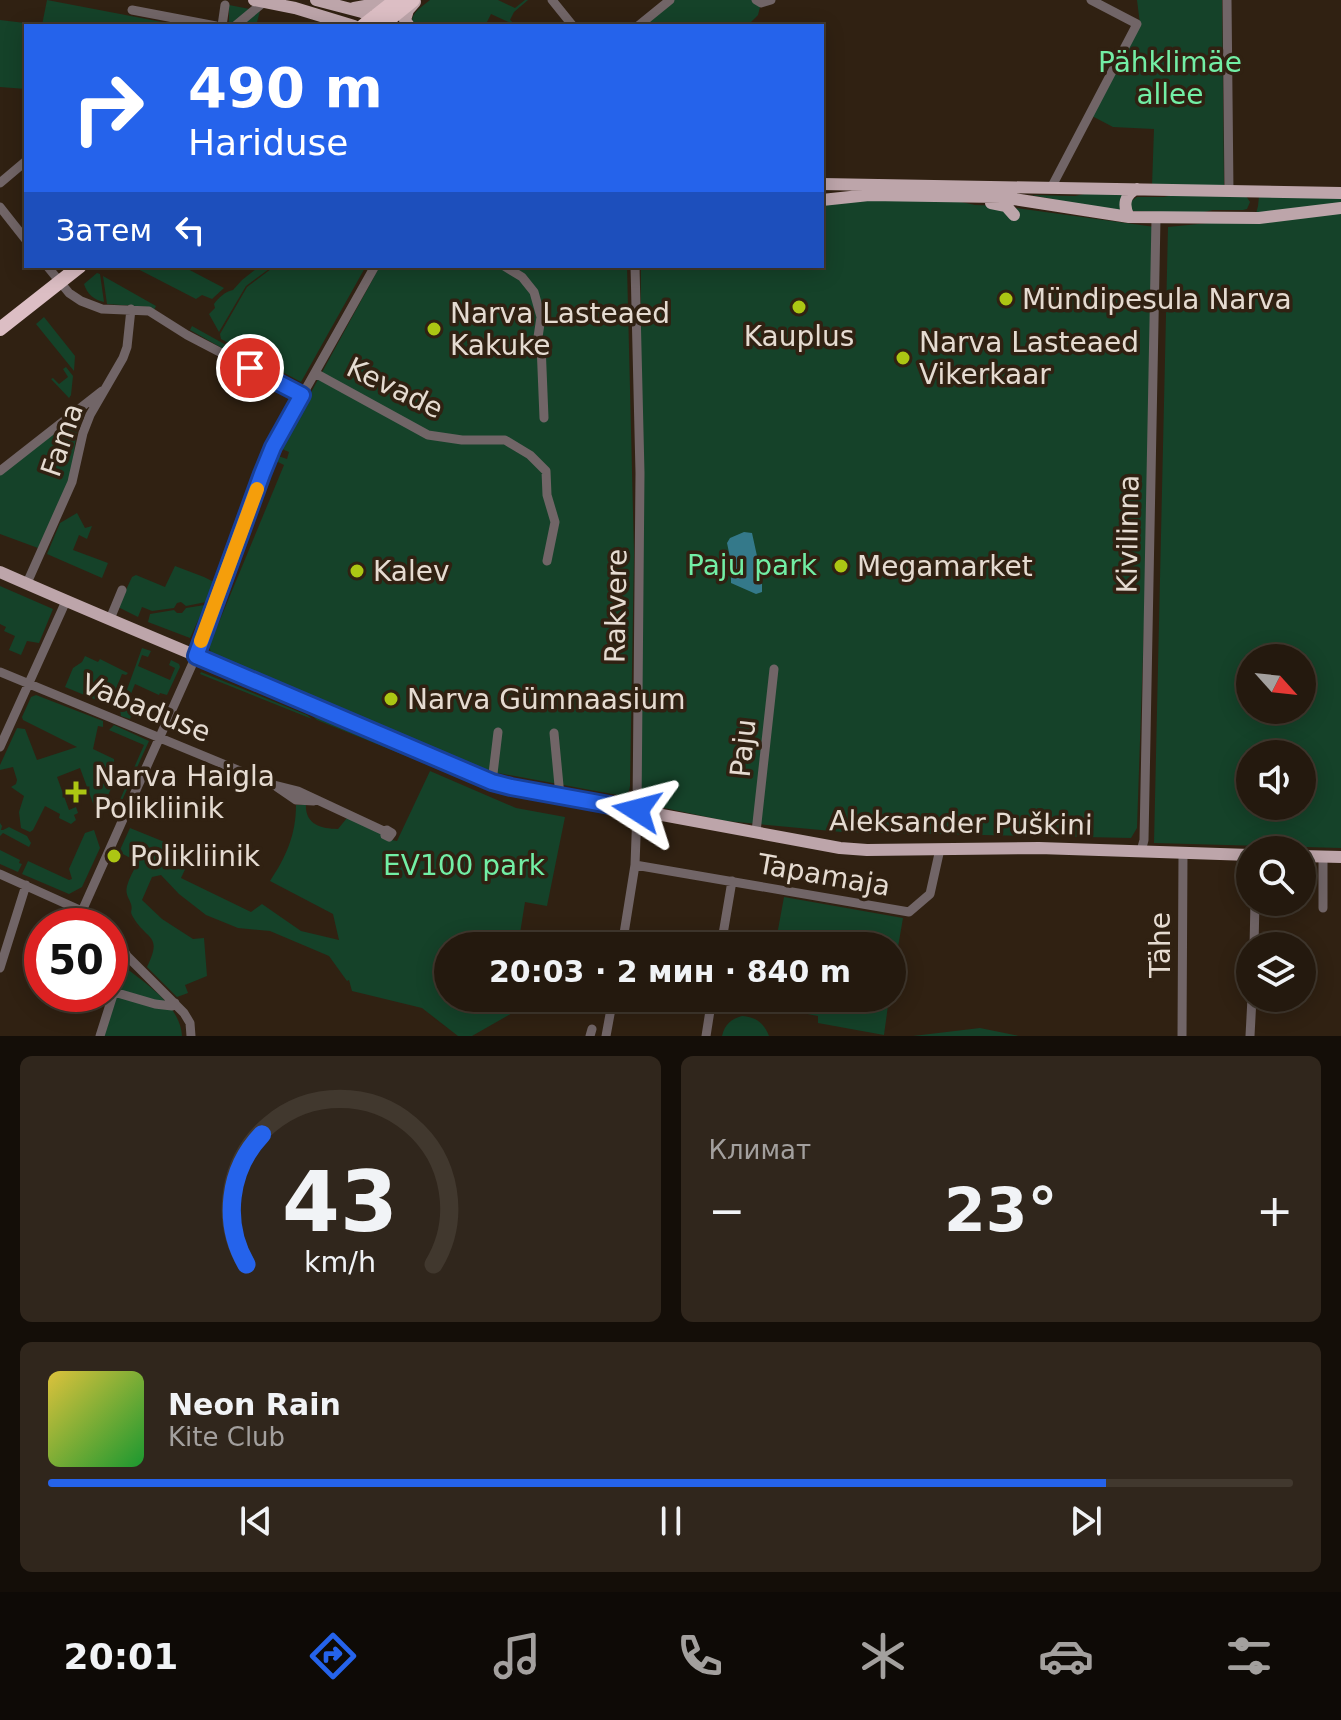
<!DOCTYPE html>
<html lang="ru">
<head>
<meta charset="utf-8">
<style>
	:root { --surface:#24190e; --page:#30261c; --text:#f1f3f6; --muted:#a3a09e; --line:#41382e; --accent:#2563eb }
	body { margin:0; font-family:"DejaVu Sans",sans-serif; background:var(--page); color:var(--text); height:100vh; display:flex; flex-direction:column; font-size:30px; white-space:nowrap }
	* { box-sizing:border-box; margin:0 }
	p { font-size:26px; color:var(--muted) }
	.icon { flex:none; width:44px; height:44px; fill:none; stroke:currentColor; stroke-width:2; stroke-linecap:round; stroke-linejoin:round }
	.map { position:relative; height:1036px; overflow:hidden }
	.details { display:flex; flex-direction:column; gap:20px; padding:20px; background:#140e08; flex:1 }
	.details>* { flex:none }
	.hud { position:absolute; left:24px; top:24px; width:800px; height:244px; border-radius:0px; box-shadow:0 4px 20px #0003,0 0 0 2px var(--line); background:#2563eb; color:#fff; overflow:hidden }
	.needle { width:52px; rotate:117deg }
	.fabs { position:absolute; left:1236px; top:644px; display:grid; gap:16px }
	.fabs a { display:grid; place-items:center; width:80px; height:80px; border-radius:50%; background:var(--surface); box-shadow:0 4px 20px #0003,0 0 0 2px var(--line); font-size:40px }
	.speed { position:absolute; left:24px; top:908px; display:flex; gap:16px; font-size:40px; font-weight:700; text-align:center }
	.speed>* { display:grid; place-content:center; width:104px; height:104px; border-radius:50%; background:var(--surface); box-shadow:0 4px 20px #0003,0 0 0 2px var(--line); line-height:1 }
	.speed .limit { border:12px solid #d22; background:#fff; color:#111 }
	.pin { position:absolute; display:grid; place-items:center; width:68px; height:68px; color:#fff; margin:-34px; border:4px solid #fff; border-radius:50%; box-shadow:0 2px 8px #0007 }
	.me { position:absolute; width:88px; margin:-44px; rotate:279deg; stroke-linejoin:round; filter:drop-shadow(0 0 6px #0008) }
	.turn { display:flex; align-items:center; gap:28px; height:168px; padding:0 32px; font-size:36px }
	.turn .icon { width:104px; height:104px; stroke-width:2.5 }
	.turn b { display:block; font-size:56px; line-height:68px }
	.then { display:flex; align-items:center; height:76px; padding:0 32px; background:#0003; gap:16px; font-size:30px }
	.big { font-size:60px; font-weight:600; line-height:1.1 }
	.details .card { flex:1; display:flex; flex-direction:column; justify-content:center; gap:12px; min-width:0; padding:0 28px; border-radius:12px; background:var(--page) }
	.details .dial { align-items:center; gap:0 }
	.dial svg { height:208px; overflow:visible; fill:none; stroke:var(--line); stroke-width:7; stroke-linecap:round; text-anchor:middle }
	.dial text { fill:var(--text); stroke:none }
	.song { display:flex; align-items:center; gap:24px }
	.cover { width:96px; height:96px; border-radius:12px; background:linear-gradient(135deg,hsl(50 70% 55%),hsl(130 70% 35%)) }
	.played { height:8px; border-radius:4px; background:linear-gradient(90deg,var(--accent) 85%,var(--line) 85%) }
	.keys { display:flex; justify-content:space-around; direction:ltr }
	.heat { display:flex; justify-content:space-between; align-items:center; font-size:44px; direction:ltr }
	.details .tiles { flex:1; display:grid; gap:20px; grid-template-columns:1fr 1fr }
	.card:last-child { grid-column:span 2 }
	.trip { position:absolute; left:434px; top:932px; width:472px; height:80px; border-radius:40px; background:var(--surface); box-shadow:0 4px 20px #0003,0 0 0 2px var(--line); font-weight:600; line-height:80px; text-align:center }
	.tabs { display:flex; height:128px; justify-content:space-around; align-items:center; background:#0e0a06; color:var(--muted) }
	.tabs .icon { width:56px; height:56px }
	.tabs .selected { color:var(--accent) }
	.tabs b { font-size:36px; color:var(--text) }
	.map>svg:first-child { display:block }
	.green { fill:#154229; fill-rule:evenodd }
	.water { fill:#34798a }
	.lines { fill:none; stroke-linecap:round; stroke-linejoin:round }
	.minor { stroke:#716567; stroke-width:9 }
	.major { stroke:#bda5aa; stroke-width:12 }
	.highway { stroke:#dcbec4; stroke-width:14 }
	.route-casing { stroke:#184099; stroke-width:20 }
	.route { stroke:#2563eb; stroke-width:14 }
	.slow { stroke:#f59e0b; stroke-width:14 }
	.poi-dot { fill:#acc613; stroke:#302112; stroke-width:3 }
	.labels { text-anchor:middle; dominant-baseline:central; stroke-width:7; stroke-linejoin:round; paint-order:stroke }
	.park-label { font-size:28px; fill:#72eea5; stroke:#302112 }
	.poi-label { font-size:28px; fill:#e5dbd1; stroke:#302112; text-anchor:start }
	.street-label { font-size:28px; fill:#e5dbd1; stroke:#302112 }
</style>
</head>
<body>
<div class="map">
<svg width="1341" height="1036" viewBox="0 0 1341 1036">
	<rect width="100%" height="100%" fill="#302112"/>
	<path class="green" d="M47,0L183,26H26V89L0,87V20L42,25Z
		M430,0H498L515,8L525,0H528L514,12L510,20L517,26L491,14L485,26H413C408,14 422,7 430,0Z
		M672,0H759L761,3L758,15L747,26H639Z
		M1137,0H1222L1224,187L1152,186L1154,129L1113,127L1092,116L1140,24Z
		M229,5L260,11L256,26H229Z
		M1093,192L1124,193L1120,212L1031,195L1075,196Z
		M1177,194L1246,196L1250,202L1247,209L1243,210H1213L1199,213L1132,211L1130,202L1137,197H1164Z
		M1259,196L1341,197V203L1256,214L1258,206Z
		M822,200H952L975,205L1002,206L1155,227L1152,391L1137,828L1131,838L842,832L726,821L636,802L641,266H822Z
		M1341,210V848L1154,843L1168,227ZM1250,658H1302V710H1250ZM1250,754H1302V806H1250Z
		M132,266H182L224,288L212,299L202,295L196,299Z
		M260,266H273L246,286L219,332L209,314L215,308L214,304C218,298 226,291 233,290L242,280Z
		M275,266H366L301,382L221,339L220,334L247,287Z
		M380,266H627L634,553L630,786L629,791L623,796L487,771L209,653L211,652L209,647L212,639L284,465L276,461L278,456L287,459L289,452L282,449L291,429Z
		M97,273L100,274L104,302C94,300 87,294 84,284Z
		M103,276L156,306L154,310L149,307L107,304Z
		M44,317L75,356L74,371L36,324Z
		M192,326L294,383L291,387L190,330Z
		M66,367L73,376L71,395L69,398L51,379L53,378L59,384L68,377L63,369Z
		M73,416L77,428L71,478L38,548L0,534V474Z
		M77,513L85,528L92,526L87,539L79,535L73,550L108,563L102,578L47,554L60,523Z
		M175,566L204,577L214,582L206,602L186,606L181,602L177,603L174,608L152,611L142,607L138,617L118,607L132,577L136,575L165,587Z
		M0,586L53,609L39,643L27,641L21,655L9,650L15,636L4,631L6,627L0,624Z
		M205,605L190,638L148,622L150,614L174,610L177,613H182L186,608Z
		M142,648L151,651L148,657L142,655L138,666L170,680L175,668L169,665L171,660L179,664L180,667L167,695L160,693L159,695L135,684L126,706L133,710L130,719L121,716L120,709Z
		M85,656L98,662L100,659L128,673L126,675L122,674L116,689L121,696L116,708L65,687L73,668L82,662Z
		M201,672L307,715L312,719L200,674Z
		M225,677L488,787V789L317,720L309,713Z
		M36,695L103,721V727L98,726L93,749L114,759L115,780L98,817L80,768L57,777L69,810L76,807L78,813L74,815L76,820L71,824L59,818L60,814L45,806L33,830L30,832L21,828L19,812L24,796L11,787L16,784L17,780L13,767L0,770V765L17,728L25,729L37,760L77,747L23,720L22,717L31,697Z
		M114,725L149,741L120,805L119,802L144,745L109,730Z
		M430,771L516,808L565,817L547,906L525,902L518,946H448V998H513L514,1012L472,1036H458L422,1008L352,991L349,980L347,981L329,956L270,931L238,928L206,915L179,894L161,875L152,877L142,900L162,919L193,939L204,938L207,976L185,985L188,993L177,997L147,967C163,934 147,941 133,917C129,910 133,912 131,904C129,898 125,894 127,886C129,878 134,870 138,862L119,852L130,828L167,843L173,858L187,860L188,863L181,878L251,912L262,904L301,931L339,940L333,914L270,881C286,857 296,835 296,805H302L306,802C304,824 320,829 338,829L347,818L380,832L386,839L397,841Z
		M0,823L2,826L1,830H3L9,827L27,836L31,843L29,847L3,833L0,836Z
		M94,830L100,848L82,887L69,894L22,874L28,861L69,880L72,879L69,869L85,833Z
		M0,850L20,860L19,863L22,864L18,872L0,864Z
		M784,897L903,918L892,982V946H775Z
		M125,967C147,985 180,1005 182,1036H102Z
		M667,998H692L691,1002L682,1008V1013L673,1008L674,1001L672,1011L639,1006V1004L657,1007L666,1003Z
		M766,998H889L884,1035L818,1023V1016L765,1006Z
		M742,1016C756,1017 764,1023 769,1036H722C725,1024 731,1019 742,1016Z
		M980,1028L1019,1036H913Z"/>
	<path class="water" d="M744,532L752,533L762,579V592L756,594L731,583V562L727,543L730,538Z"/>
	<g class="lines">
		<path class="minor" d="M552,0L573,26
			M756,0L761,3L771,0
			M1227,0L1229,191
			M132,10L216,26
			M222,26L225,5
			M235,26L264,2
			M638,26L670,0
			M0,183L26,161
			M1051,188L1137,24L1091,0
			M0,207L26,240
			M47,266L69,293L81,301L102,309L149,311L187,335L302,395
			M504,266L522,277L534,292L541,317L538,337L541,344L544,418
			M315,373L428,435L462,440H505L530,455L546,471L547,495L555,522L547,561
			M0,471L102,391
			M27,583L72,482L83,433L90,415L123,358L127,347L131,309
			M110,619L122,590
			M0,672L274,785L298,791L386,832
			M554,733L560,796
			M0,747L66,601
			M492,782L498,732
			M277,787L296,800L314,801
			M387,830L392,833L389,837L385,835Z
			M756,832L774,669
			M1141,851L1144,840L1156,218
			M635,865L909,912L930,894L940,849
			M0,874L82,911L97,926
			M1323,908V857
			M82,911L196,656L273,447L375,266
			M110,939L184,1013L190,1023L191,1036
			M622,946L635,865L637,810L640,473L635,266
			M721,946L732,881
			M1254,946L1255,902
			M0,968L26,885
			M114,992L155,1004L172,1006L175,1003
			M100,1036L126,954
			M590,1036L592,1029
			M606,1036L613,998
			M706,1036L712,998
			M1182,1036L1183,854
			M1250,1036L1252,998"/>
		<path class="major" d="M254,0L295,8L354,26
			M316,0L362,12L380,23
			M354,8L370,5L382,0
			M409,26L405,20L408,10L415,2
			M822,184L1341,193
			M822,200L869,195L1001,197L1129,217L1259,218L1341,208
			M991,203L1006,206L1014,215
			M1129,217C1123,206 1124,194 1137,189
			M0,572C104,618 209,661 314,705C379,733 443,768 511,787L840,848L867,850L1039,848L1250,855
			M1302,856L1341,857"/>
		<path class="highway" d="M363,26L396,0
			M381,26L413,0
			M0,329L80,266"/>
	</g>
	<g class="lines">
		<defs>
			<path id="route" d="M250,368L302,395L273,447L262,474L196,656L492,782L511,787L637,810"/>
		</defs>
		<use href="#route" class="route-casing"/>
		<use href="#route" class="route"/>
		<path class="slow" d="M201,641L257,489"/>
	</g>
	<g class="poi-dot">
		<circle cx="1006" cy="299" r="8"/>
		<circle cx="799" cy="307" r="8"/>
		<circle cx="434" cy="329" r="8"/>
		<circle cx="903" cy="358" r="8"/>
		<circle cx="841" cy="566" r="8"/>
		<circle cx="357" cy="571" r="8"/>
		<circle cx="391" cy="699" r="8"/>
		<path d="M72 780h8v8h8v8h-8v8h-8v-8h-8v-8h8z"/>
		<circle cx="114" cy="856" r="8"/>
	</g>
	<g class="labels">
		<g class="park-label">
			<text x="1170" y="62">Pähklimäe<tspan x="1170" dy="32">allee</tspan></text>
			<text x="752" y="565">Paju park</text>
			<text x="464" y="865">EV100 park</text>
		</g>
		<g class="poi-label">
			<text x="1022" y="299">Mündipesula Narva</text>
			<text x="450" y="313">Narva Lasteaed<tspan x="450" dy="32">Kakuke</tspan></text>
			<text x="799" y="336" text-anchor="middle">Kauplus</text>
			<text x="919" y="342">Narva Lasteaed<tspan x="919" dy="32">Vikerkaar</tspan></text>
			<text x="857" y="566">Megamarket</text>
			<text x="373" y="571">Kalev</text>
			<text x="407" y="699">Narva Gümnaasium</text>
			<text x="94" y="776">Narva Haigla<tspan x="94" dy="32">Polikliinik</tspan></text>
			<text x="130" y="856">Polikliinik</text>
		</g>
		<g class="street-label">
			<text transform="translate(395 388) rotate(26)">Kevade</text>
			<text transform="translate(62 440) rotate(-71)">Fama</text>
			<text transform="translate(1128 534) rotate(-89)">Kivilinna</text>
			<text transform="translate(616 606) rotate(-89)">Rakvere</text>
			<text transform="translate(146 708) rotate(22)">Vabaduse</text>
			<text transform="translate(743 748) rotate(-84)">Paju</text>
			<text transform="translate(961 823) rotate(1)">Aleksander Puškini</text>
			<text transform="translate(824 875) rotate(10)">Tapamaja</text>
			<text transform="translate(1160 945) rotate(-90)">Tähe</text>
		</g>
	</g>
</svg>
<div class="fabs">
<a><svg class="needle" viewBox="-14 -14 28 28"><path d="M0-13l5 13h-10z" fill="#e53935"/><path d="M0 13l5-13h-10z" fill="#a3a09e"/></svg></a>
<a><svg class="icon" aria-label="sound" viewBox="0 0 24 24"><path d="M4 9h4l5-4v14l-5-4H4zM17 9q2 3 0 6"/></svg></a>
<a><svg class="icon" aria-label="search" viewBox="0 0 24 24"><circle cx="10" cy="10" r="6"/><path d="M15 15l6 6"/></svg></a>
<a><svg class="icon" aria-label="layers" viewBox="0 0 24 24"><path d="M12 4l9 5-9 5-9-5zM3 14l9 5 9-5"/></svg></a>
</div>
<div class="speed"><div class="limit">50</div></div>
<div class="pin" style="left:250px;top:368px;background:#d93025"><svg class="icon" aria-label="arrive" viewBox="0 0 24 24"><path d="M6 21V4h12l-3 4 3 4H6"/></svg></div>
<svg class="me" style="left:637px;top:810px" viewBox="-20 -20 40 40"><path d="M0-17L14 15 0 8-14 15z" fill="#2563eb" stroke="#fff" stroke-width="4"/></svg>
<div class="trip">20:03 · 2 мин · 840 m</div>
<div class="hud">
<div class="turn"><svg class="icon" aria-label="right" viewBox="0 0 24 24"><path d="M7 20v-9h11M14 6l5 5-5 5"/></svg><div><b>490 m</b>Hariduse</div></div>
<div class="then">Затем<svg class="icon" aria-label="left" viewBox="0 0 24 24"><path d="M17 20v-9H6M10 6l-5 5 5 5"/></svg></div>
</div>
</div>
<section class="details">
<div class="tiles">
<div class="card dial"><svg viewBox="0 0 100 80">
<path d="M14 69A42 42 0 1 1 86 69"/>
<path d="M14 69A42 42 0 0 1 20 19" stroke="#2563eb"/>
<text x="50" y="56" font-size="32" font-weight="700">43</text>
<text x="50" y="72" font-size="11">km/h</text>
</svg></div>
<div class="card"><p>Климат</p>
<div class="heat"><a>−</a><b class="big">23°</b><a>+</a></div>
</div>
<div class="card">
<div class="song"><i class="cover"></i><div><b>Neon Rain</b><p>Kite Club</p></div></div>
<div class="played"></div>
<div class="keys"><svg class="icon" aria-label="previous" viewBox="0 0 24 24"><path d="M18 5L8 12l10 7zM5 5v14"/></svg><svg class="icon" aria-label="pause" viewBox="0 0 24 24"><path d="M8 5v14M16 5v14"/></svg><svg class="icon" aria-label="next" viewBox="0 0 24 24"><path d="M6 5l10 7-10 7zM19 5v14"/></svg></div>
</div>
</div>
</section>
<nav class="tabs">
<b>20:01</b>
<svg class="icon selected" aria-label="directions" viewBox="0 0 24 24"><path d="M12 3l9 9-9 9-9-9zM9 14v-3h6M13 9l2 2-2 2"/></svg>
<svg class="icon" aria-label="music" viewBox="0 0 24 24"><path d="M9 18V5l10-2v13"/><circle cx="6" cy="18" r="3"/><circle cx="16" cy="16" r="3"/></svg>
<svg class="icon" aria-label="phone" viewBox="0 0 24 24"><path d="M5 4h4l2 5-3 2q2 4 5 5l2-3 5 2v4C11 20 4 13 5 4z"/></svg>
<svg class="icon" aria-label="climate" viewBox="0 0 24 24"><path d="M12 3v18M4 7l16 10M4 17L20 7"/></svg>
<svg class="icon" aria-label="car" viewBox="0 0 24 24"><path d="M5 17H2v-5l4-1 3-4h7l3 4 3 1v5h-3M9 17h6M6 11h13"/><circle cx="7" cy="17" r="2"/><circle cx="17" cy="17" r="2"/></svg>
<svg class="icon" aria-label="filters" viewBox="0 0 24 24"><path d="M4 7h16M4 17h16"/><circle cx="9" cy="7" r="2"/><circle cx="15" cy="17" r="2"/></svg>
</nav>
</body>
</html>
